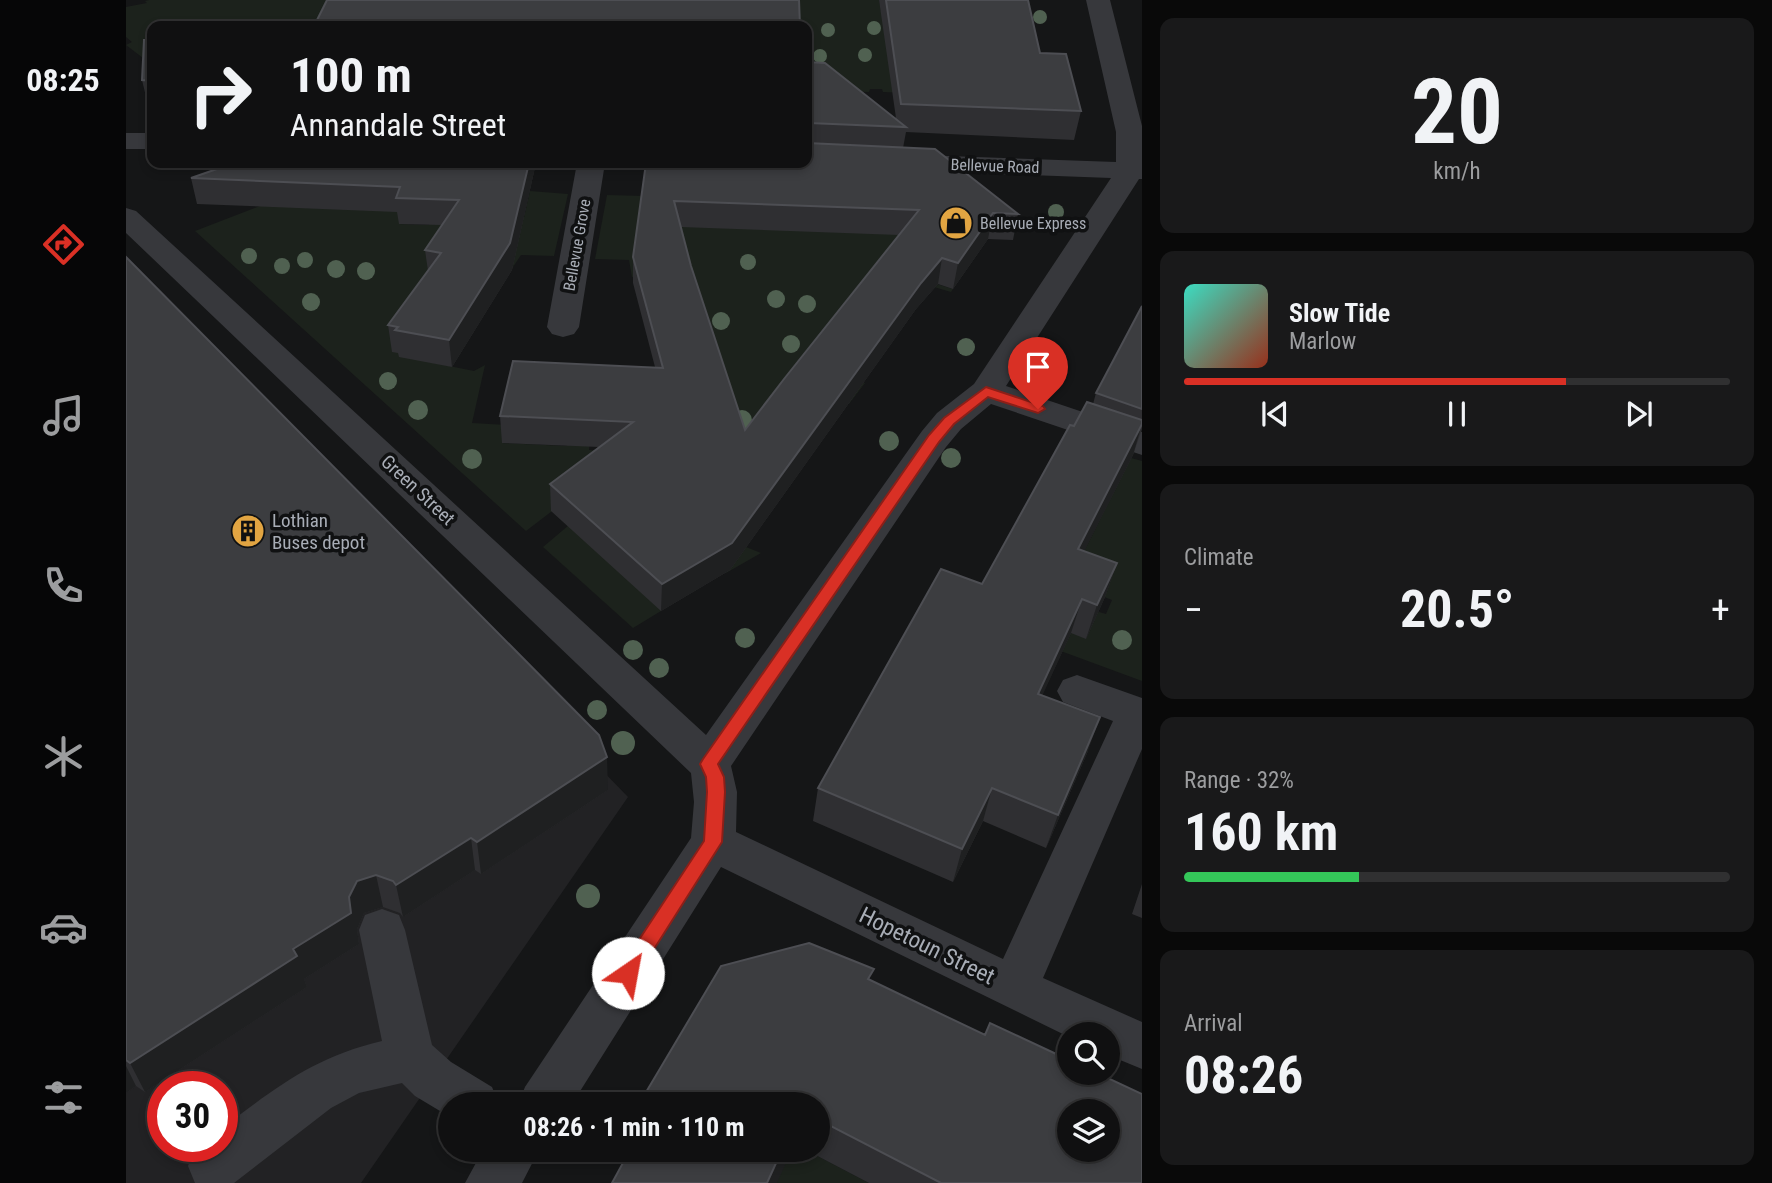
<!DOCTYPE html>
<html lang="en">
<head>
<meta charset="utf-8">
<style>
	:root { --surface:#101011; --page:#19191a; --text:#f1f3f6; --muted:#9c9d9f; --line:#303031; --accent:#d93025 }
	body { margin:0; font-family:"Roboto Condensed",sans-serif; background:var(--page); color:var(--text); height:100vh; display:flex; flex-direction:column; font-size:26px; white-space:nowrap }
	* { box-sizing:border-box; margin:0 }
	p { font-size:23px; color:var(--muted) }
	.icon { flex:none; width:38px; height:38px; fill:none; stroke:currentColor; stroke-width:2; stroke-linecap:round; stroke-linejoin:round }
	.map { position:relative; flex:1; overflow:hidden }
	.sheet { display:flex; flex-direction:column; gap:18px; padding:18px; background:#090909; width:630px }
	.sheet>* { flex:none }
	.top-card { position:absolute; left:21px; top:21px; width:665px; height:147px; border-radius:14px; box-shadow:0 4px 10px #0003,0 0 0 2px var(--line); background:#101011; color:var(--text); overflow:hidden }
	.controls { position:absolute; left:931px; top:1022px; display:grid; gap:14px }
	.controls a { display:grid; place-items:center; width:63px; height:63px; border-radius:50%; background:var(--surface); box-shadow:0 4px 10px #0003,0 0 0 2px var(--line); font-size:35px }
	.speed { position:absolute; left:21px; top:1071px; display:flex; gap:14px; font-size:35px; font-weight:700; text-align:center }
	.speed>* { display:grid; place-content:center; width:91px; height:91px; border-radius:50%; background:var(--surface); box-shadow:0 4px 10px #0003,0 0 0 2px var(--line); line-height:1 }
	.speed .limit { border:10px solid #d22; background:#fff; color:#111 }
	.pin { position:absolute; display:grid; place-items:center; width:60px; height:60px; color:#fff; margin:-72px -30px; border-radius:50% 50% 50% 0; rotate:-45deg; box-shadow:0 0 7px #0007 }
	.pin .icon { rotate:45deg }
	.me { position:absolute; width:77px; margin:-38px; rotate:33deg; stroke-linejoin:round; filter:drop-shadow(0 0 5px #0008) }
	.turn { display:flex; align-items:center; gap:24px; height:147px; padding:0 28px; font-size:32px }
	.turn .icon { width:91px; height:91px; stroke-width:2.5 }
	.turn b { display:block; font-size:49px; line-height:60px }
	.big { font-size:52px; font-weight:700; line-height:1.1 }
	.sheet .tile { flex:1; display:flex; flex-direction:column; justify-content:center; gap:10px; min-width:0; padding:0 24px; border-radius:14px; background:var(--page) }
	.sheet .dial { align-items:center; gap:0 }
	.dial b { font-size:91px; line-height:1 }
	.song { display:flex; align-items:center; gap:21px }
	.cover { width:84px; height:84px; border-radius:10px; background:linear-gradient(135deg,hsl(170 70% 55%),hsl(10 70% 35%)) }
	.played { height:7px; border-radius:4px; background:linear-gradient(90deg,var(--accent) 70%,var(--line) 70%) }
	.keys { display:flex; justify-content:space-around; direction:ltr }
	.heat { display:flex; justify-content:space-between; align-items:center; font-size:38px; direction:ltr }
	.charge { height:10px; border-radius:5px; background:linear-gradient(90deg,#34c759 32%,var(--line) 0) }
	.trip { position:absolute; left:312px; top:1092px; width:392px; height:70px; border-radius:35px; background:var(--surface); box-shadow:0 4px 10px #0003,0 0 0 2px var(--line); font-weight:700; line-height:70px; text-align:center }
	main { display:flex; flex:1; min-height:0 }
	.tab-bar { display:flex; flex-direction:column; width:126px; justify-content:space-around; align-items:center; background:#060607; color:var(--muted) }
	.tab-bar .icon { width:49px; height:49px }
	.tab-bar .current { color:var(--accent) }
	.tab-bar b { font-size:32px; color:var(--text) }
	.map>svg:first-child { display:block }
	.built { fill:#222224; fill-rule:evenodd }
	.green { fill:#1c221c }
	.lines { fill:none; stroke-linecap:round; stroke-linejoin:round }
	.minor { fill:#37383c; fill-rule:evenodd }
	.tree { fill:#506151 }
	.wall { fill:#2f2f32; fill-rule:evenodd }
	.shaded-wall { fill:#1f2021 }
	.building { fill:#3c3d40; stroke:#4d4e53; stroke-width:2; fill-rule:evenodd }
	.route { fill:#d93025; stroke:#8d1f18; stroke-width:2 }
	.labels { text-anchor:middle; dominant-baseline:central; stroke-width:7; stroke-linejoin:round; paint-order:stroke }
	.far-street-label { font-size:16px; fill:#a8adb6; stroke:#101112 }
	.far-poi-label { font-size:16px; fill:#a8adb6; stroke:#101112; text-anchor:start }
	.street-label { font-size:19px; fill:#a8adb6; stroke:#101112 }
	.poi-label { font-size:19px; fill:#a8adb6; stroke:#101112; text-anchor:start }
	.near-street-label { font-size:23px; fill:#a8adb6; stroke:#101112 }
</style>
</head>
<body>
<main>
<nav class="tab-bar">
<b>08:25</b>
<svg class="icon current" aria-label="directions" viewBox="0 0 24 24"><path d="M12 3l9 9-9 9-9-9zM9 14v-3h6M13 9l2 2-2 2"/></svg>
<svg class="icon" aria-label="music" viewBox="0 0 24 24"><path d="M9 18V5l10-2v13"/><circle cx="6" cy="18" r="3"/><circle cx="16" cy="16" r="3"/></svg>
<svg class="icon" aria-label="phone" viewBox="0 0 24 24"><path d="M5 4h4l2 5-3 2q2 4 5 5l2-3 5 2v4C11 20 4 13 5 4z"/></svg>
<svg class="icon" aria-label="climate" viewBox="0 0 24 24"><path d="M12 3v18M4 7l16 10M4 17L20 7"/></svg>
<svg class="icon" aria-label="car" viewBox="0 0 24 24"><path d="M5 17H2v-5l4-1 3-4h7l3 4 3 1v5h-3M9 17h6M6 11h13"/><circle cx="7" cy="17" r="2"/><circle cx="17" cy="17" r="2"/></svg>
<svg class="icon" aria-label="filters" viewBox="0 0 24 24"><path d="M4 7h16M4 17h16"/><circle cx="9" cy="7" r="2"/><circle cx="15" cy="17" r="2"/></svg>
</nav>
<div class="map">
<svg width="1016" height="1183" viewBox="0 0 1016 1183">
	<rect width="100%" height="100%" fill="#151617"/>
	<path class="built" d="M0,280L502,797L235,1183H0ZM37,1087H96V1146H37Z"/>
	<path class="green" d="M23,0H216L481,26H26V57L17,58L0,45L6,42L0,37V7L21,3L19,1Z
		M656,0H753L755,11L807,94L757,92L756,89H744L743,92L681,90V26H656Z
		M404,191L442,194L428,256L395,255L385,270L314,258L273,356L348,371L359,365L346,423L380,425L376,443L440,446L465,429L463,450L485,451L536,427L559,273L506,277L503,260L469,259L481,195L519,196L794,228L772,272L827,289L825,292L808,287L690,366L739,383L723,404L671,386L620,547L635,553L600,573L561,539L535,611L507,628L417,547L449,520L434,505L400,531L69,231L155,198L277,212L273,224L303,225L307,213L398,217Z
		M1005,458L1016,461V681L848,619L973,612L980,614L986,600L942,583Z
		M647,1150H680L743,1183H633Z"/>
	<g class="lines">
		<path class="minor" d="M960,0H984L1016,126V179H1013L880,386L1016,432V455L865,404L835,429L820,447L605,766L611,792L610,832L877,959L987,721L937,702L931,691L937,680L951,675L1016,698V749L917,978L1016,1022V1069L982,1055V1034H943V1037L595,867L446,1104H392L399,1087L565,838L568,802L565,773L0,233V208L10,211L580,735L796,431L811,413L848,384L985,178L681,167L670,163H681V151L990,162V132Z
			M0,133H26V149H0Z
			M451,163H479L453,327L448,334L437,337L426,334L421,327Z
			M256,909L273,915L279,930L306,1045L325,1062L366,1087L373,1104H324V1117L289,1096L276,1083L233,1093L205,1108L108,1183H69L62,1166L69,1148L96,1146V1128C151,1087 188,1057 256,1041L233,930L239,915Z
			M357,1150H413L396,1183H339Z"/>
	</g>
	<g class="tree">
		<circle cx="914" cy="17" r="7"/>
		<circle cx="748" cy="28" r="7"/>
		<circle cx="702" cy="30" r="7"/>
		<circle cx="739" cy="55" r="7"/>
		<circle cx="694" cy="56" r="7"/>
		<circle cx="930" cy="212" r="8"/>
		<circle cx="123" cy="256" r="8"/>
		<circle cx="179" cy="260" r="8"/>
		<circle cx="622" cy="262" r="8"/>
		<circle cx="156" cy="266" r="8"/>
		<circle cx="210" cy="269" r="9"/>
		<circle cx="240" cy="271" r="9"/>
		<circle cx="650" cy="299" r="9"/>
		<circle cx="185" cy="302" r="9"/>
		<circle cx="681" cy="304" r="9"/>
		<circle cx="595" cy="321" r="9"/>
		<circle cx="665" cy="344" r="9"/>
		<circle cx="840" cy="347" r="9"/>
		<circle cx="262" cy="381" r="9"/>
		<circle cx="292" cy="410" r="10"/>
		<circle cx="616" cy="420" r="10"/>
		<circle cx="763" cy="441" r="10"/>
		<circle cx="825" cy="458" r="10"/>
		<circle cx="346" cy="459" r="10"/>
		<circle cx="619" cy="638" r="10"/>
		<circle cx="996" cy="640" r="10"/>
		<circle cx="507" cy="650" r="10"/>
		<circle cx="533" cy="668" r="10"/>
		<circle cx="471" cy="710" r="10"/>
		<circle cx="497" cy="743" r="12"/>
		<circle cx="462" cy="896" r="12"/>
	</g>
	<path class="wall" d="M753,0H902L914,53L955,111L948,140L780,132L777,148L892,214L887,240L862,239L827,289L812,284L790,309L604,570L535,611L425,511L424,484L473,447L376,443L374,416L529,367L507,283V257L520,163H681V62L770,118ZM555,227L773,235L619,430L565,266Z
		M26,40V105H22L16,80Z
		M410,163L386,270L326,367L273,357L272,353L266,352L262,325L302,271L299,250L316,225L273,224L271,212L71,204L65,178Z
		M0,257L482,790L355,874L349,870L277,917L274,913L257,907L238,913L231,929L233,944L178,979L181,987L19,1092L10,1086L0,1093Z
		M1016,306V429L1007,455L958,551L991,563L979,597L960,639L945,633L916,695L962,751L920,848L857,821L827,882L687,821L692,788L856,584L948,426L967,404L970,393Z
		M1016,884V918L1006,914Z
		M745,981L1016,1183H743L680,1150H691V1104Z"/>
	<path class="shaded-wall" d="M403,163H410L386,270L326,367L323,340Z
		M867,213L862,239L827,289L832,263Z
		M816,258L812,284L790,309L604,570L535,611L536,584Z
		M1016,424L1007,455L942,583L952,549Z
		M991,563L979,597L960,639L971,605Z
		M956,599L945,633L902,727L912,694Z
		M974,717L962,751L920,848L932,815Z
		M481,757L482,790L355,874L351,842Z
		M866,788L857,821L827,882L836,849Z
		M345,838L349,870L277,917L270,885Z
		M250,875L257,907L238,913L231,929L233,944L178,979L181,987L19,1092L4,1063L167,949L223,897L231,881Z
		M0,1066L10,1086L0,1093Z
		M656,1150H666L651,1183H641Z"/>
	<path class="building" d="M201,0H673L674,26H188Z
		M760,0H902L914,53L940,54L955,111L775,104Z
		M18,40H26V81L16,80Z
		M681,62L699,63L780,127L683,123L681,135Z
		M681,143L809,149L892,214L867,213L832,263L816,258L795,283L606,543L536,584L424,484L507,422L374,416L387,361L537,368L507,257L520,163H681ZM548,201L793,210L658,379L619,430L565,266Z
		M108,163H403L384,243L323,340L269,330L272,327L262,325L315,253L299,250L333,200L270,198L274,187L65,178Z
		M0,257L473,735L481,757L351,842L345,838L270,885L267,881L250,875L231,881L223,897L225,913L167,949L171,956L4,1063L0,1060Z
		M1016,306V409L970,393Z
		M961,402L1016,420V424L952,549L991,563L971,605L956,599L912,694L974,717L932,815L866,788L836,849L692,788L815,569L856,584L944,425L948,426Z
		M683,943L748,969L742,979L859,1035L864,1023L943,1060V1073H971L1016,1094V1183H815L691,1119V1104H513L595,966ZM943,1111H982V1150H943Z
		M504,1150H656L641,1183H486Z"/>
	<path class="route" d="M860,387L917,406L919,409L912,413L862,397L828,424L813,442L592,764L598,777L599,792L596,842L509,979L502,982L495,979L492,973L495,967L578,841L581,792L580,777L574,764L577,759L803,435L818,418Z"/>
	<defs>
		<symbol id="shop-disc" viewBox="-11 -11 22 22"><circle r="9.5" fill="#e2a542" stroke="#101112"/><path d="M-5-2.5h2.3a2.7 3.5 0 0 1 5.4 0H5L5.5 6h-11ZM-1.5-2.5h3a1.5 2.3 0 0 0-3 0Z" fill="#111"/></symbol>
		<symbol id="building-disc" viewBox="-11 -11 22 22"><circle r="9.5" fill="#e2a542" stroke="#101112"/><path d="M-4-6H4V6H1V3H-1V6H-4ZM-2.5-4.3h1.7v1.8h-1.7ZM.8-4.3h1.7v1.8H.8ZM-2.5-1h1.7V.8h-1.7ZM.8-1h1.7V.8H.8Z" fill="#111"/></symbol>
	</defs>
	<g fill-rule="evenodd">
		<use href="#shop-disc" x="811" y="204" width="38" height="38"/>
		<use href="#building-disc" x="103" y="512" width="38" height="38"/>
	</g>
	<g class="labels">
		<g class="far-street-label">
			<text transform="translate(869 166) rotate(2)">Bellevue Road</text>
			<text transform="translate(451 245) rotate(-80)">Bellevue Grove</text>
		</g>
		<g class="far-poi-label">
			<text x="854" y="223">Bellevue Express</text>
		</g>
		<g class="street-label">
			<text transform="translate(292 490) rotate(43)">Green Street</text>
		</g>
		<g class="poi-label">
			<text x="146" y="520">Lothian<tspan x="146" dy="22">Buses depot</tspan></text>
		</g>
		<g class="near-street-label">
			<text transform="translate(801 946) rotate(26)">Hopetoun Street</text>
		</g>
	</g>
</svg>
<div class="controls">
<a><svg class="icon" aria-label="search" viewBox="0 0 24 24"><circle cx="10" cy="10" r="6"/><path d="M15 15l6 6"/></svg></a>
<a><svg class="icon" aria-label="layers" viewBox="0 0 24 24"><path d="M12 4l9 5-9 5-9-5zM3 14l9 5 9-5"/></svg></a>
</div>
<div class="speed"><div class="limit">30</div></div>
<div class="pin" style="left:912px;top:409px;background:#d93025"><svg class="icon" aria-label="arrive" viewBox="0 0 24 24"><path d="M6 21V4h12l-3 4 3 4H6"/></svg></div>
<svg class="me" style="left:502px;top:973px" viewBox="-20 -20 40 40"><circle r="19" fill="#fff"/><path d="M0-13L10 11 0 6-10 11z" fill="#d93025"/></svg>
<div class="trip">08:26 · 1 min · 110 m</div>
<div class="top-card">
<div class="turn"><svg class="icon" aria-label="right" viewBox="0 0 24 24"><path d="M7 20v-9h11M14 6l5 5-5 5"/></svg><div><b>100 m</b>Annandale Street</div></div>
</div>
</div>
<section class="sheet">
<div class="tile dial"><b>20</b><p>km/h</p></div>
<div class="tile">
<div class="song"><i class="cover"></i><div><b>Slow Tide</b><p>Marlow</p></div></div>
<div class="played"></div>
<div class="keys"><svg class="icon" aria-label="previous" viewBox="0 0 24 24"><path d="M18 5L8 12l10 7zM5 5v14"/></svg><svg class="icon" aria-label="pause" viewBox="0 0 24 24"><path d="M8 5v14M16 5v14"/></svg><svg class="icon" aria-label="next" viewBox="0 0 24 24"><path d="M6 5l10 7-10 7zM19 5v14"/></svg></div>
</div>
<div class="tile"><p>Climate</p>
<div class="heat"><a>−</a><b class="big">20.5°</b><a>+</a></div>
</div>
<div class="tile"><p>Range · 32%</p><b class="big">160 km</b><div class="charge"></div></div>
<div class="tile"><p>Arrival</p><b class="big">08:26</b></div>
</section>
</main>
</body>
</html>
